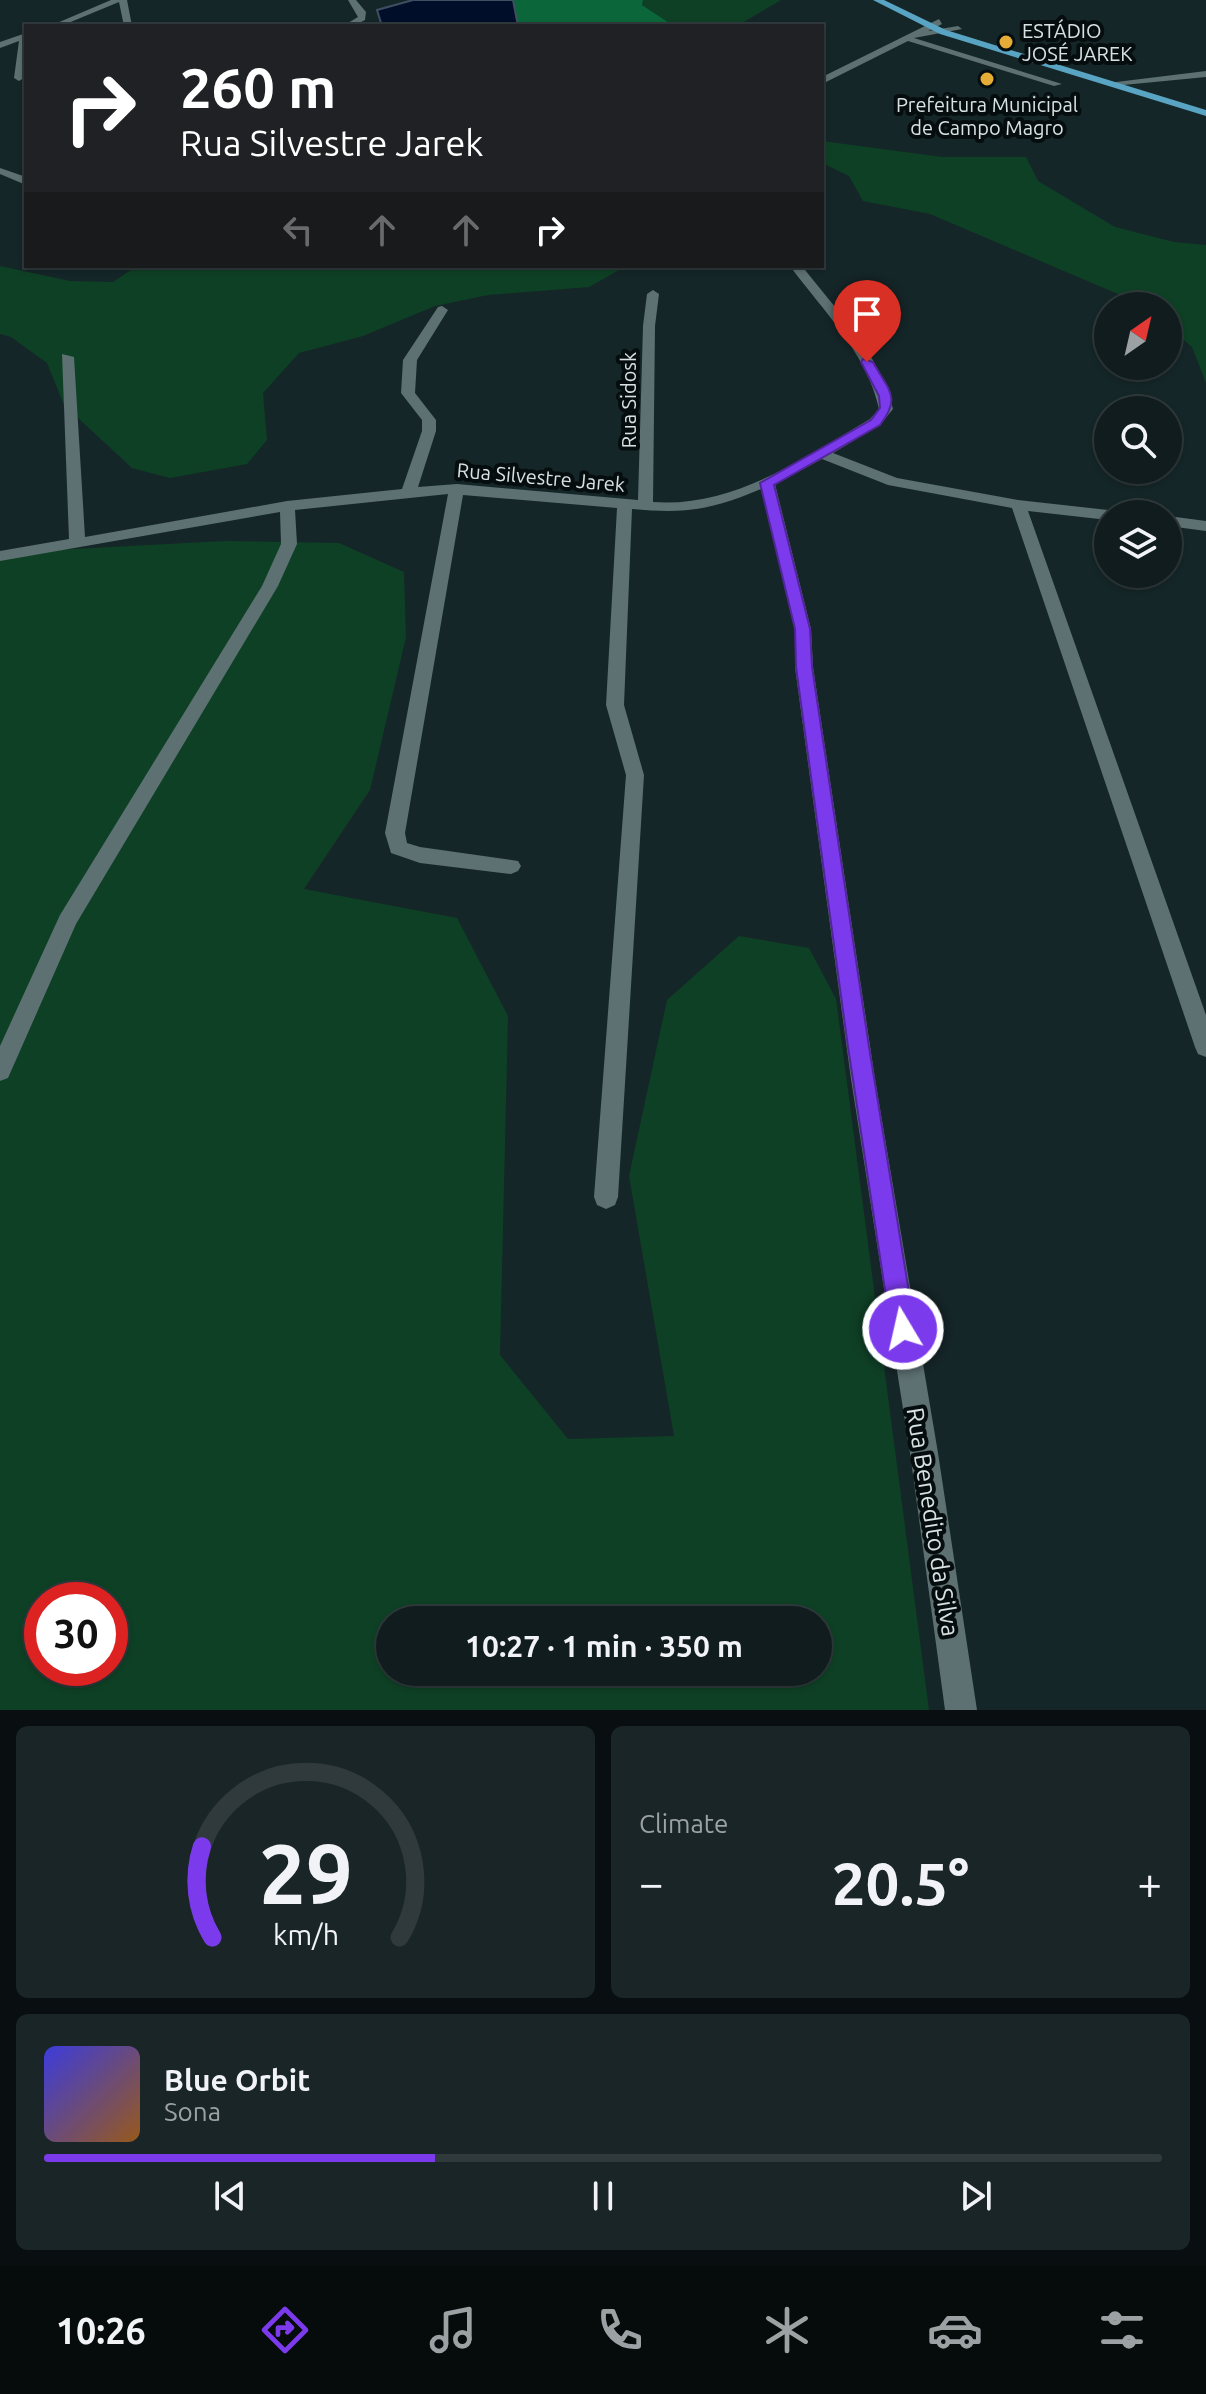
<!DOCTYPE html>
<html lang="en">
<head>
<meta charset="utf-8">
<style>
	:root { --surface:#101c1e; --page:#192527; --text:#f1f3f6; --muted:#9ca1a4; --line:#303a3c; --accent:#7c3aed }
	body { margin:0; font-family:Ubuntu,sans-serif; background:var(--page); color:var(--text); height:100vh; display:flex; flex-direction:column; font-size:30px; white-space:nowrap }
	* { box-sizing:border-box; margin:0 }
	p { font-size:26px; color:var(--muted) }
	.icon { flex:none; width:44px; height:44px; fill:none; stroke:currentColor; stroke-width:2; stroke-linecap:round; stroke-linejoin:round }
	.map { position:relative; height:1710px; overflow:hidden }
	.details { display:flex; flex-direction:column; gap:16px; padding:16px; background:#090f10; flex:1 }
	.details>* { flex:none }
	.guide { position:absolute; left:24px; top:24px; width:800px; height:244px; border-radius:0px; box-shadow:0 2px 6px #0004,0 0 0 2px var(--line); background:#202124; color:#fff; overflow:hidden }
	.needle { width:52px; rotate:34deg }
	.buttons { position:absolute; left:1094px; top:292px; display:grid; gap:16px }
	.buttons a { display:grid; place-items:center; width:88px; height:88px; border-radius:50%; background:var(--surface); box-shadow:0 2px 6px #0004,0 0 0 2px var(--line); font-size:40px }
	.speed { position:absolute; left:24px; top:1582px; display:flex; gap:16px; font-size:40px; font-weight:700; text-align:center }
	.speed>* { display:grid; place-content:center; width:104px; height:104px; border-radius:50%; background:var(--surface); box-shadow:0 2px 6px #0004,0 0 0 2px var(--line); line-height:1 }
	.speed .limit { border:12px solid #d22; background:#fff; color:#111 }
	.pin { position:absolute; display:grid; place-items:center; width:68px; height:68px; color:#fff; margin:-82px -34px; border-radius:50% 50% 50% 0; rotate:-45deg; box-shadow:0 0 8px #0007 }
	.pin .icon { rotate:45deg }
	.me { position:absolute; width:88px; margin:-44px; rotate:351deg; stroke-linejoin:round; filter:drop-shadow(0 0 6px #0008) }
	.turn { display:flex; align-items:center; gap:28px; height:168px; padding:0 24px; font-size:36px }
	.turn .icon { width:104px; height:104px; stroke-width:2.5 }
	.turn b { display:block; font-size:56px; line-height:68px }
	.lanes { display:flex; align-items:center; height:76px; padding:0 24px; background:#0003; justify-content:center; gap:40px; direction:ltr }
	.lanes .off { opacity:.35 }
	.big { font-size:60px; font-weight:600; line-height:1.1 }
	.details .tile { flex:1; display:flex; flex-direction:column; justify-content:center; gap:12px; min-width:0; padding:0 28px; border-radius:12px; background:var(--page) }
	.details .dial { align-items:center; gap:0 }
	.dial svg { height:208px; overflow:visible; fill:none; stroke:var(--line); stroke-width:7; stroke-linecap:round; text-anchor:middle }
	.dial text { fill:var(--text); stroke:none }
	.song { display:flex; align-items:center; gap:24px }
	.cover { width:96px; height:96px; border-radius:12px; background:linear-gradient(135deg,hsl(240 70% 55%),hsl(30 70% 35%)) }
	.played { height:8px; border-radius:4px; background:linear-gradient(90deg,var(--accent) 35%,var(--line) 35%) }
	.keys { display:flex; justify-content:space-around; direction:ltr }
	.heat { display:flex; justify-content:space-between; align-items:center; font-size:44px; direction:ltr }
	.details .tiles { flex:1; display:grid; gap:16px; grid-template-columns:1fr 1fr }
	.tile:last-child { grid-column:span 2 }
	.trip { position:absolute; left:376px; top:1606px; width:456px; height:80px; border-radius:40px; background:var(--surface); box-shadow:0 2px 6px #0004,0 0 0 2px var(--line); font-weight:600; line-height:80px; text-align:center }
	.menu { display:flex; height:128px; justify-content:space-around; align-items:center; background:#060b0c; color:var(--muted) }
	.menu .icon { width:56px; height:56px }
	.menu .on { color:var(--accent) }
	.menu b { font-size:36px; color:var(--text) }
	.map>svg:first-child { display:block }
	.green { fill:#0e4025; fill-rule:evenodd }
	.forest { fill:#0b663a }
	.water { fill:#000e2a; stroke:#404e62; stroke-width:2 }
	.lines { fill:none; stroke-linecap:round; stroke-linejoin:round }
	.minor { fill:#5d7072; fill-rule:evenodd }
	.major { fill:#59a4c2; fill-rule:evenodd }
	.route { fill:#7c3aed; stroke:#51269a; stroke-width:2 }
	.poi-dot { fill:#e5ad36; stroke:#060d0e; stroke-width:3 }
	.labels { text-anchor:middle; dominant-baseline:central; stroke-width:8; stroke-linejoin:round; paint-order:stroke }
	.far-poi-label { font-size:20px; fill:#d7e2e3; stroke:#060d0e; text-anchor:start }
	.far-street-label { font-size:20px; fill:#d7e2e3; stroke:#060d0e }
	.street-label { font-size:24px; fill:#d7e2e3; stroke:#060d0e }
</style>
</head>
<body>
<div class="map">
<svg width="1206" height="1710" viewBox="0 0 1206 1710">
	<rect width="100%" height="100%" fill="#152628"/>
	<path class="green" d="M643,0H781L737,26H674L642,5Z
		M822,141L942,157H1026L1038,181L1115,227L1174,242L1206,245V383L1192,347L1168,326V306H1146L930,214L863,201L849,176L822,163Z
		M0,266L70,281L113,282L137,266H626L589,287L488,295L435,306L363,336L299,353L263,393L267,440L247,464L170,478L132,468L64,405L47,363L11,337L0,334Z
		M225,541L339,543L404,572L406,637L370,790L304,889L457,918L508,1016L500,1355L568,1439L674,1436L629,1176L667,1000L739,936L809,948L836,999L929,1710H0V558L54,550ZM42,1600H110V1668H42ZM390,1620H818V1672H390Z"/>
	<path class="forest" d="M513,0H643L642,5L674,26H518Z"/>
	<path class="water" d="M413,0H513L518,26H382L377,10Z"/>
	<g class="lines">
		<path class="minor" d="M111,0H127L132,26H124L119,2L61,26H50Z
			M348,0H356L366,12L365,20L353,26H343L358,17Z
			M939,19L942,24L928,31L958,26L962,29L914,38L1062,84L1054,86L908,41L822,84V77Z
			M26,33L24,78L19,81L14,78L19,41L0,48V42Z
			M1206,71V77L1113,86L1108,83Z
			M0,168L26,177V185L0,174Z
			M790,266H802C836,310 880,354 893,409L880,425L833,453L897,478L1018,500L1108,510L1115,514H1108V520L1028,511L1206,1015V1057L1198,1054L1195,1047L1012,508L888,485L822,459L775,484L811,629L813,667L875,1079L938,1453L977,1710H945L910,1453L851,1079L795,667V629L761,489C711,510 686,514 632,509L624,705L644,775L618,1197L615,1205L606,1209L597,1205L594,1197L626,775L606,705L617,508L463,495L405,833L407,843L420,847L518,861L521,866L518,871L511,874L420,863L391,853L385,833L448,494L295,510L297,544L278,586L76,924L8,1078L0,1081V1046L60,915L262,586L281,544L280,512L0,561V551L69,539L62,354L74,357L85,537L287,501L402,489L422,431V420L401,393L403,360L438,307L442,306L448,310L417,360L415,393L436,420V431L418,487L457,484L638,500L643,326L647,294L653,290L659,294L655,326L653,502C733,508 804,458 870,419L879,409C867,353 823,311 790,266Z
			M1168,516L1206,521V531L1168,526Z"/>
		<path class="major" d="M873,0H884L946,30L1206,110V116L940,34Z"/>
	</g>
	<path class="route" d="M863,359L873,362C888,390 902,397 880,425L774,485L810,629L812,667L869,1047L915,1329L912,1337L903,1341L895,1337L891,1329L848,1047L796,667L795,629L760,483L871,420L880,408L879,396L861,362Z"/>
	<g class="poi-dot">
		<circle cx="1006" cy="42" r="8"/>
		<circle cx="987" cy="79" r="8"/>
	</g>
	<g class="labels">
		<g class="far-poi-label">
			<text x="1022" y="30">ESTÁDIO<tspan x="1022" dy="23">JOSÉ JAREK</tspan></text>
			<text x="987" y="104" text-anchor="middle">Prefeitura Municipal<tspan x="987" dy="23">de Campo Magro</tspan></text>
		</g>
		<g class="far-street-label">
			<text transform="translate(628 400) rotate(-90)">Rua Sidosk</text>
			<text transform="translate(541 477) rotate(5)">Rua Silvestre Jarek</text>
		</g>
		<g class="street-label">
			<text transform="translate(933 1522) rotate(81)">Rua Benedito da Silva</text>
		</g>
	</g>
</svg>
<div class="buttons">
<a><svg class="needle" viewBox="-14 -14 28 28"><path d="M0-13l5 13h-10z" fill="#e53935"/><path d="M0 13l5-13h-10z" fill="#9ca1a4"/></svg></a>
<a><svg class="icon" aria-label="search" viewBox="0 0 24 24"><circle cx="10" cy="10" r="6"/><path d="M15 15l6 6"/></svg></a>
<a><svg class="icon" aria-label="layers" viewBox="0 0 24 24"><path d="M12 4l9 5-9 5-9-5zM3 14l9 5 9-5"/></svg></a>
</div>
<div class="speed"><div class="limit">30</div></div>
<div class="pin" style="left:867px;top:362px;background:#d93025"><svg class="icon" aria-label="arrive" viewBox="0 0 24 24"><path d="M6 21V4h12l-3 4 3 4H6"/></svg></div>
<svg class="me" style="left:903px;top:1329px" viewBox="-20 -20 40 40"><circle r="17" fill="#7c3aed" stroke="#fff" stroke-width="3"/><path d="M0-11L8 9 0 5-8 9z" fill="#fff"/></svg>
<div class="trip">10:27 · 1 min · 350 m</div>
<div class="guide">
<div class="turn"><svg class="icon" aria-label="right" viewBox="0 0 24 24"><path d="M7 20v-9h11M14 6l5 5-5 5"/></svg><div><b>260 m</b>Rua Silvestre Jarek</div></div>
<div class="lanes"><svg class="icon off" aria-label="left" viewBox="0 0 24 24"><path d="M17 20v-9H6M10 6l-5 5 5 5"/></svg><svg class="icon off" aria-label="ahead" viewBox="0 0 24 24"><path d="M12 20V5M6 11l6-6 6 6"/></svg><svg class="icon off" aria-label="ahead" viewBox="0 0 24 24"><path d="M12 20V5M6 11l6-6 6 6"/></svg><svg class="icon" aria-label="right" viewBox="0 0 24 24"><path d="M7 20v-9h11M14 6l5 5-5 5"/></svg></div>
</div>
</div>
<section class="details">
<div class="tiles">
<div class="tile dial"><svg viewBox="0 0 100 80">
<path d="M14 69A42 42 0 1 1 86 69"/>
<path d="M14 69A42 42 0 0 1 10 34" stroke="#7c3aed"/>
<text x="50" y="56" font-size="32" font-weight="700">29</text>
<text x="50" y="72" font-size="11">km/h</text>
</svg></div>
<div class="tile"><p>Climate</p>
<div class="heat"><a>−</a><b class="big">20.5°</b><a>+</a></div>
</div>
<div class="tile">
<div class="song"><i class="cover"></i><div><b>Blue Orbit</b><p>Sona</p></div></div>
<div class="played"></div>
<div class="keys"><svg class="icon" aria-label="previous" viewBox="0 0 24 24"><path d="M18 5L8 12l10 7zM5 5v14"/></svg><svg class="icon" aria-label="pause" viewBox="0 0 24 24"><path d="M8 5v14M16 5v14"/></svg><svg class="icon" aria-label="next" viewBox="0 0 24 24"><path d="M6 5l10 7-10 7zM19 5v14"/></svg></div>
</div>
</div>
</section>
<nav class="menu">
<b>10:26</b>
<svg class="icon on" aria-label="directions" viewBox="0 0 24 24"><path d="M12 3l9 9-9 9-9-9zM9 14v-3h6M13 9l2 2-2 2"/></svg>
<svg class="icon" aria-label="music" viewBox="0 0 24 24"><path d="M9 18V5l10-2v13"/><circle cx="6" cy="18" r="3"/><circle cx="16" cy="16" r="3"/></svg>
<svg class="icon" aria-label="phone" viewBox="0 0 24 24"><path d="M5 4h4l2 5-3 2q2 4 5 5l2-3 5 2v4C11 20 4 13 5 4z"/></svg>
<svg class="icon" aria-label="climate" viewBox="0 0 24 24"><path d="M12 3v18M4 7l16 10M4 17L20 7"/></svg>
<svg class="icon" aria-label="car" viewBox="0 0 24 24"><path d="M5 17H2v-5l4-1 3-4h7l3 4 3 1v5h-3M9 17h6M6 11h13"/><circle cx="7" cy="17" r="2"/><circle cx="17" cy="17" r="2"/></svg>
<svg class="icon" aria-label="filters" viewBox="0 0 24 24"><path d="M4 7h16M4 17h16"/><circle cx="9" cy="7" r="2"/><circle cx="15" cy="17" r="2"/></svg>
</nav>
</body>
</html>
